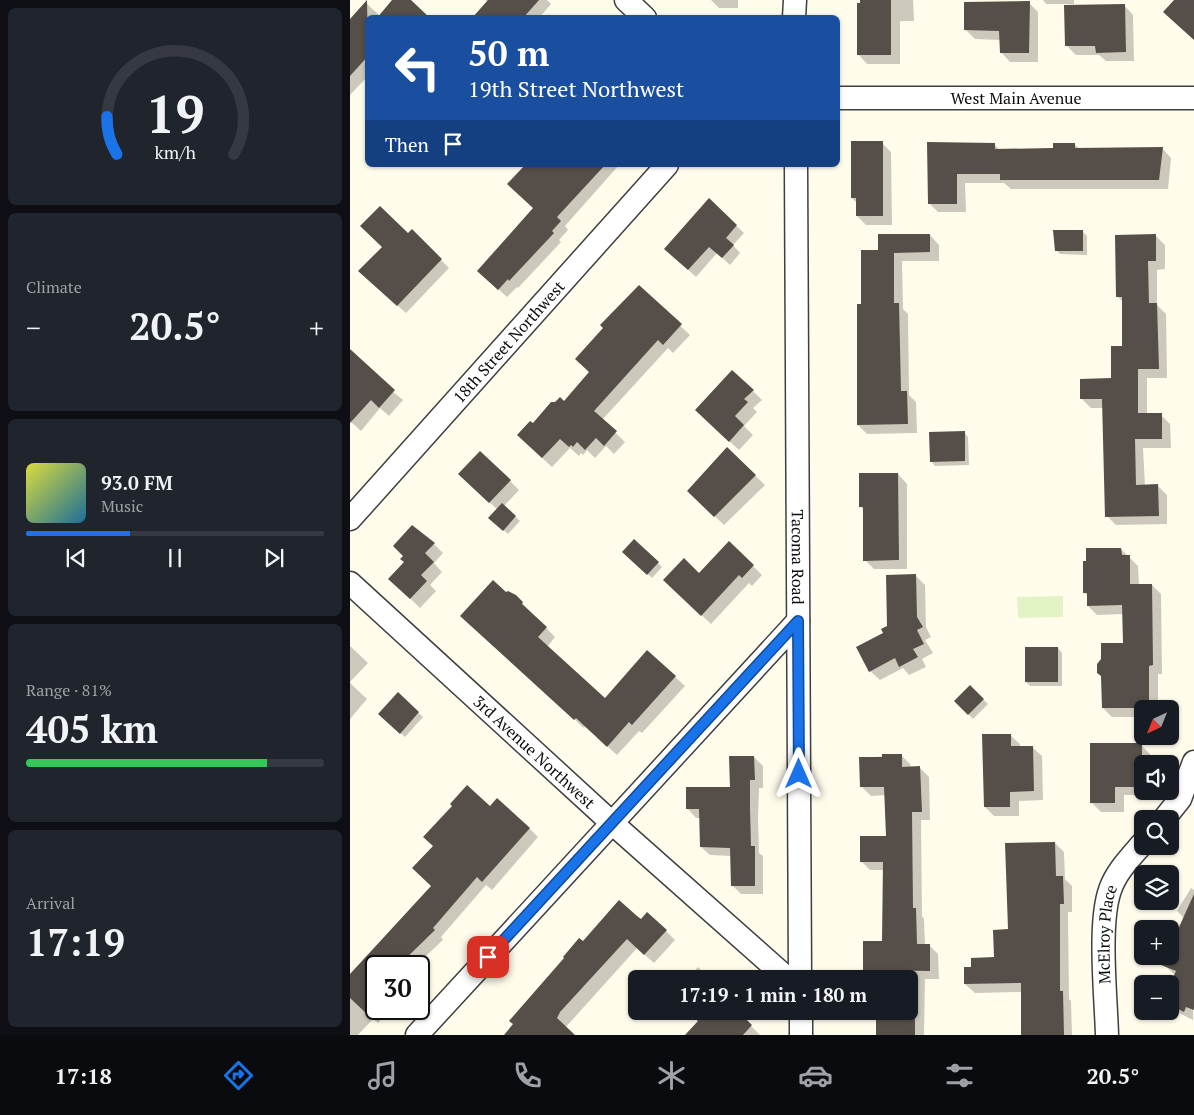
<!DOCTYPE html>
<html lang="en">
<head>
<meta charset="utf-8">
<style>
	:root { --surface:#171b24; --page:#20242c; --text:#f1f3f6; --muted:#9ea1a6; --line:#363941; --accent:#1a73e8 }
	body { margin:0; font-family:"PT Serif",serif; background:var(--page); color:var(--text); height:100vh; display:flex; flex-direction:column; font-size:19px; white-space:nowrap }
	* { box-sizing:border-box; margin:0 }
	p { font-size:16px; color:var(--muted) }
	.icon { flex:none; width:28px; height:28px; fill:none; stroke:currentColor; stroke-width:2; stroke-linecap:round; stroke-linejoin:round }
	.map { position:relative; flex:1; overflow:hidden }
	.side { display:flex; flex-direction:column; gap:8px; padding:8px; background:#0d0f14; width:350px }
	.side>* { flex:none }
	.hud { position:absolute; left:15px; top:15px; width:475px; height:152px; border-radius:8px; box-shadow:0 1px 4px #0004; background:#1a4fa0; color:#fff; overflow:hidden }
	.needle { width:32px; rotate:223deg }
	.fabs { position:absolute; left:784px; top:700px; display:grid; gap:10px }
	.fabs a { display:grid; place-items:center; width:45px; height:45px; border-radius:8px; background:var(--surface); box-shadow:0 1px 4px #0004; font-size:25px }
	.speed { position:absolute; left:15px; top:955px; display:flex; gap:10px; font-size:25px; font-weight:700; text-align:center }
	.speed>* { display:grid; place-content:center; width:65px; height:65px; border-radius:50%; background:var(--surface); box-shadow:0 1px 4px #0004; line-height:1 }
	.speed .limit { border:2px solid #111; border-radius:8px; background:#fff; color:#111 }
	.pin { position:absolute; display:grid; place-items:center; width:42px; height:42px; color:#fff; margin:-21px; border-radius:10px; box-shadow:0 2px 8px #0006 }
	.me { position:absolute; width:55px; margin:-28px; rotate:0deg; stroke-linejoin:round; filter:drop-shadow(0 0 4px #0008) }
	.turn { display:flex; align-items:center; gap:18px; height:105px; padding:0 20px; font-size:22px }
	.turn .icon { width:65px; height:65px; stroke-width:2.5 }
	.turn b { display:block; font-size:35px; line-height:42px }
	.then { display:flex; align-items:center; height:48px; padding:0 20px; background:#0003; gap:10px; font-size:19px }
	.big { font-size:38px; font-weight:600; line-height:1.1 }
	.side .widget { flex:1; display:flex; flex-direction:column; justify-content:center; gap:8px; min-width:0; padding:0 18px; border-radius:8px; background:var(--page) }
	.side .dial { align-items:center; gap:0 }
	.dial svg { height:130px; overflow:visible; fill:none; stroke:var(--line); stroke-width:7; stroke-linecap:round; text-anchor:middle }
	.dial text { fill:var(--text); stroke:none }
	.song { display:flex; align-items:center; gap:15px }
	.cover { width:60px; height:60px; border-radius:8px; background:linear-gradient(135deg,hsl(60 70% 55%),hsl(200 70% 35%)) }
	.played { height:5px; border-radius:2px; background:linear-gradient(90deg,var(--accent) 35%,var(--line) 35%) }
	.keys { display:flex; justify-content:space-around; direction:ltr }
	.heat { display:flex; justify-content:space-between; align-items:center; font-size:28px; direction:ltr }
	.charge { height:8px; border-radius:4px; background:linear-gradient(90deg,#34c759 81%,var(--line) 0) }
	.trip { position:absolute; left:278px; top:970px; width:290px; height:50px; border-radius:8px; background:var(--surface); box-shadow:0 1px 4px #0004; font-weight:600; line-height:50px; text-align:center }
	.tabs { display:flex; height:80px; justify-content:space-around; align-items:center; background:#090b0e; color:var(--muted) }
	.tabs .icon { width:35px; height:35px }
	.tabs .current { color:var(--accent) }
	.tabs b { font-size:22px; color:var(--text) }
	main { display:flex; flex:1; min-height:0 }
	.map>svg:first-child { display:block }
	.pitch { fill:#e2f3c5 }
	.shadow { fill:#0003 }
	.building { fill:#564e48 }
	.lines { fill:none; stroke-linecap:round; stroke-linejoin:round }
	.minor-casing { stroke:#3f3f3f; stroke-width:25 }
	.minor { stroke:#fff; stroke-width:22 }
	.route-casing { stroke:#114b97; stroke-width:12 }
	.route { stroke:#1a73e8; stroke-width:9 }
	.labels { text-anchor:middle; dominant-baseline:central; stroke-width:5; stroke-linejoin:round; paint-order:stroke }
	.street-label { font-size:16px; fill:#0c0c0c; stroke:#fff }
</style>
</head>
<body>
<main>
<section class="side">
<div class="widget dial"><svg viewBox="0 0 100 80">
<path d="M14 69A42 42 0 1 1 86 69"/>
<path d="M14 69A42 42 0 0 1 8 46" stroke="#1a73e8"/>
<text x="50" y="56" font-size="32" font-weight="700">19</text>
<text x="50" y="72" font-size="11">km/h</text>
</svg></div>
<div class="widget"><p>Climate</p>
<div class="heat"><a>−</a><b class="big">20.5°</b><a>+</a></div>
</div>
<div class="widget">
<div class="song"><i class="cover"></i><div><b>93.0 FM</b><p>Music</p></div></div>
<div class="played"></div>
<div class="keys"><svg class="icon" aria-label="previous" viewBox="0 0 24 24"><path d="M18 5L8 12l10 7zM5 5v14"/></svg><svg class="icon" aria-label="pause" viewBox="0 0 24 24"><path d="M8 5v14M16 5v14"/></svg><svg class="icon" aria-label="next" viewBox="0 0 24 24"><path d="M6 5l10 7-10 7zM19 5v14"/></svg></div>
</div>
<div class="widget"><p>Range · 81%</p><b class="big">405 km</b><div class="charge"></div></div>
<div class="widget"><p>Arrival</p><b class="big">17:19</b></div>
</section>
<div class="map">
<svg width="844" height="1035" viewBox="0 0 844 1035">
	<rect width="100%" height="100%" fill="#fffcec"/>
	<path class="pitch" d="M713,596V617L668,618L667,597Z"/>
	<path class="shadow" d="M44,0H59L78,18H18V76L0,95V20L16,3L30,16Z
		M136,0H197L201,4L189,18H124L138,2Z
		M361,0H388V8H369Z
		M511,0H563L564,21H550V64H517L508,54Z
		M693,0H724V4H696Z
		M679,3L688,12V62H660L651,52V40L625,39L616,30Z
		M774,5L783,15L784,61H756L749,55H726L717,46Z
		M532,143L541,152L542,225H516L507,216V203L502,198Z
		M579,144H644L650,150L704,149L724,144L730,149L812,148L821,158L818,189H661L654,183H615L616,212H588L579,203Z
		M191,165H269L215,226L218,230L209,240L211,242L168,288L167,287L157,297L137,279L184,208Z
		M359,200L394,233L383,245L390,253L380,265L367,253L346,277L323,256Z
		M62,231L99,268L56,313L18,279Z
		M733,232L737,236V255L710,254L706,250Z
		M580,235L589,245V261H552L553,309L558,314L559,395L566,402L567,433L517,434L508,425L513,305L529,251Z
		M806,236L815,245V269L807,270V305L816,314L817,378H797V415H811L820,424L821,448H793L795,486H808L817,495V524L766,525L757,516L753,408H741L732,399L762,380L773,348V302L767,296Z
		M289,287L340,335L323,353L318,348L252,420L275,442L264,454L256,446L245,458L237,450L233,455L231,453L229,456L220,448L202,467L178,445L183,424L214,403L241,373Z
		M0,357L53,400L39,416L30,408L11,431L0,421Z
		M403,391L412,400L403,408L407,412L394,426L403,435L389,450L355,419Z
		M614,432L618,437L619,465L585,466L581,461Z
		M377,449L415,485L374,525L348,500Z
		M548,474L557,484V569H524L515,560L514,510L510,506Z
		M160,481L169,490L154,506L170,521L158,534L140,518L148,510L119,483Z
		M284,540L312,567L302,578L274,552Z
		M84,544L93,553L84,563L92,572L80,585L86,591L70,608L40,579Z
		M771,549L788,566L789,585H802L811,594L812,674H808V709H792V717H762L753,708L774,644L773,614L747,615L738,606V596L735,593Z
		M403,566L412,575L402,586L399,583L361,624L324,589L349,574Z
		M565,575L575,585L576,627L581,637L575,640L583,653L572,659L576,667L559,675L553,668L530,680L520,671L535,633Z
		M157,594L172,603L205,637L197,647L255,699L298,652L335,686L292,733L289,731L267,755L235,726L234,728L121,625Z
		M0,646L18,663L0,682Z
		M708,648L712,653V686H680L676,682Z
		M0,683L17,699L0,719Z
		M620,687L638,704L623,719L606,701Z
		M48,694L73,717L55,737L30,714Z
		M660,735L670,744V747H682L692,756L693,800L669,801V816H644L635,807Z
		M791,745L800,754V764H792V791H796V795H774V812H751L742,803Z
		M551,755L560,764L561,768H570L579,777L580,820H571L572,916L574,919L575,945H579L588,954L589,979H575L574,1035H526V1013L524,1011H559V979H522L514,970L533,942L534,870H520L511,861L537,837L536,795L521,796L512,787L511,758Z
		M404,757L413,766V788H409L408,819L409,853L413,856V894H391L382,885V856L360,855L351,847V818H346L338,809L381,789Z
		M140,808L179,828L188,837L142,890L136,885L91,937L93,940L65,966H26V1009H41L28,1023L23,1019L8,1035H0V976L83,886Z
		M705,843L714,852L715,879L722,886V912H718L719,999L721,1001L722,1035H672V992L625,993L615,984L622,968L645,958Z
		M841,888L844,890L843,1020L827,1012L820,1006V987L825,975L813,964L820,956V949L834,918L827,911Z
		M292,920L316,931L325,940L304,963L287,948L215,1028L223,1035H155L233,942Z
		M348,967L360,979H337Z
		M338,1011H395L398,1014L394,1019L410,1035H337L349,1022Z"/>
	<path class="building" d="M17,0L18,56L0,76V19Z
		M42,0H61L80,18H27Z
		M138,0H189L173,18H122Z
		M510,0H541V55H507V3H510Z
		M824,0H844V40L813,12Z
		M680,1L679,53H650L649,31L614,30V2Z
		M775,4L776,52L746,53L745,46H715L714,5Z
		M501,141H533V216H506V198H501Z
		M577,142L645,143V149L703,148V143H725V148L813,147L809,180H650V174H607V204H578Z
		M175,165H255L207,217L211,221L202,231L204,233L159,281L158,279L148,290L127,271L183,208L157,184Z
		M359,198L387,225L376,238L384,245L372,258L359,247L338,270L314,249Z
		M30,206L58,233L62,229L92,259L47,306L8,271L32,247L10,226Z
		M703,230H733V251H705Z
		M528,234H580V252L544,253V303H549L551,391H557L558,424L507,425V304H511V250H528Z
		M806,234V261H798L799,303H807L809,369H788V413H812V439H785L786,485L808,484L809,516L755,517L752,399H730V379L761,378V346H772V297H766L765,235Z
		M289,285L332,324L313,345L308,340L244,411L267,431L254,446L246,438L235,450L227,442L223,447L221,445L219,447L210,439L192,458L167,435L180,421L183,423L201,402H205L210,397L214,401L239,372L225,359L253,328L250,325Z
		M0,349L45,390L29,408L21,400L0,423Z
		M382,370L404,390L394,399L398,402L385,416L394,425L379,442L345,410Z
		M615,431V461L580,462L579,432Z
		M377,447L406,475L364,517L337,491Z
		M130,451L161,480L139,503L108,474Z
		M509,473H548L549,560L513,561V507H509Z
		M152,503L166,516L153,531L138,518Z
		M62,525L85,543L75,553L84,562L71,575L77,581L60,599L38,579L54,562L50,559L53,556L43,546Z
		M284,539L309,562L297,575L272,552Z
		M379,541L404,565L392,578L389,575L351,616L313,580L334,558L349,573Z
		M736,548H771L772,555H780V584H802L803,665L799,666V708H752L751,676L747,673V664L751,659V643H773L772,605L737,606V593H733V561H736Z
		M566,574L567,617L573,627L567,630L574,644L563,649L568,657L549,667L545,658L519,672L506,647L533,633L531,629L537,626L536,575Z
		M143,580L156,592L158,591L166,595L173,602L172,604L197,627L188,637L255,698L297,650L326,676L282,725L279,722L257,747L226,718L224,720L110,616Z
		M675,647H708V682H675Z
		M620,685L634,699L618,715L604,701Z
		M48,692L69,712L50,734L28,714Z
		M632,734H661V746H683L684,791L660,792V807H634Z
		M740,743H792V765L787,764L788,787H765V803H740Z
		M532,754H552V767L570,766L572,812H562L563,908H566L567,944H580V971L513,970V941H532L533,862H510V836H536L534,787H510L509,757H532Z
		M379,756H404L405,780H400V809L401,846H405V886H381L380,848L350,847L349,809H336V787H380Z
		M117,785L140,806L147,798L180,828L132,882L127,877L83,928L85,930L48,966H26V1006L18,1015L0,998V974L81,886L62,868L83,846L73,837L102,806L100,804Z
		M705,842L706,876H713L714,904H710V991H713L714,1035H671V983L614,984V967H621V958L644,957L643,930L658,929L655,843Z
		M844,894V1010L836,1007L834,1012L820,1005V984L826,971L811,965L815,956H820V947Z
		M269,900L287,916L291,919L297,912L317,930L294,955L277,939L210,1012L207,1018L225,1035H154L163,1024L159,1021L214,958L213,957L229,938L233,941Z
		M336,1011H388L402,1025L393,1035H335L348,1021Z
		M526,1011H565V1035H526Z"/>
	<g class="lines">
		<defs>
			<g id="minor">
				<path d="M276,0L295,18"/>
				<path d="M444,18L445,0"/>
				<path id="s1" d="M488,98H844"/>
				<path id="s2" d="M446,165L450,979"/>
				<path id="s3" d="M0,519L317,165"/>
				<path id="s4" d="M0,583L262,823L438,979"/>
				<path d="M814,819L830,799L844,762"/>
				<path d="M451,1011V1035"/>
				<path d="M67,1035L448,621"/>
				<path id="s5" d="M757,1035C756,997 748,924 760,890C766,872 780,858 792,844"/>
			</g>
		</defs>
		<use href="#minor" class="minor-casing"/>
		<use href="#minor" class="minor"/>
	</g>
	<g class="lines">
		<defs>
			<path id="route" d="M138,957L448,621L449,774"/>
		</defs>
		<use href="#route" class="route-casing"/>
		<use href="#route" class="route"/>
	</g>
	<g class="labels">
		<g class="street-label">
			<text stroke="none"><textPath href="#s1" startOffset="178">West Main Avenue</textPath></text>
			<text stroke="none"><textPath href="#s3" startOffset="238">18th Street Northwest</textPath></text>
			<text stroke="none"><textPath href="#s2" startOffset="392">Tacoma Road</textPath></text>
			<text stroke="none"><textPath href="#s4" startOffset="250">3rd Avenue Northwest</textPath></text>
			<text stroke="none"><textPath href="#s5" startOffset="101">McElroy Place</textPath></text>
		</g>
	</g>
</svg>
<div class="fabs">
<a><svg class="needle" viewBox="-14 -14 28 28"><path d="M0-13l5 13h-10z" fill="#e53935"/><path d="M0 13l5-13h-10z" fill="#9ea1a6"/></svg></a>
<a><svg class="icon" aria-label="sound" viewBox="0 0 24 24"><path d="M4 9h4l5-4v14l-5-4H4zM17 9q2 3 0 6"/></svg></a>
<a><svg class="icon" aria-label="search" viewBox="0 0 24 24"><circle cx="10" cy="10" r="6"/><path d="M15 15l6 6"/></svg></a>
<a><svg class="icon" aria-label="layers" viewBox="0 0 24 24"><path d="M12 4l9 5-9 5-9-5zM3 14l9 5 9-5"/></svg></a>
<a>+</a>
<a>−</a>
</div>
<div class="speed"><div class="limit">30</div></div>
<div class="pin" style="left:138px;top:957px;background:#d93025"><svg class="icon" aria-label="arrive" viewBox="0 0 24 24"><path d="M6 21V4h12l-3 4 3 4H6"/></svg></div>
<svg class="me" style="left:449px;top:774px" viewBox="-20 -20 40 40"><path d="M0-17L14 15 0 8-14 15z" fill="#1a73e8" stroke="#fff" stroke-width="4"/></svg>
<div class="trip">17:19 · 1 min · 180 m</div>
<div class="hud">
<div class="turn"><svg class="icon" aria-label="left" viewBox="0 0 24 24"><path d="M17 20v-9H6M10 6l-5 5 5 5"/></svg><div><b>50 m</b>19th Street Northwest</div></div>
<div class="then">Then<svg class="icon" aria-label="arrive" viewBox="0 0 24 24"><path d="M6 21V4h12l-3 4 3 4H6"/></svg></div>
</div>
</div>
</main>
<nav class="tabs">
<b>17:18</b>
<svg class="icon current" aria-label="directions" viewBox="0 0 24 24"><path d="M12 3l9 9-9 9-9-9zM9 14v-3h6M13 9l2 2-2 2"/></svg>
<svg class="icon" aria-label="music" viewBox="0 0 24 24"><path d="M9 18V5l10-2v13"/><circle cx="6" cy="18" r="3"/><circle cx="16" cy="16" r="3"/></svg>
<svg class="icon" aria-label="phone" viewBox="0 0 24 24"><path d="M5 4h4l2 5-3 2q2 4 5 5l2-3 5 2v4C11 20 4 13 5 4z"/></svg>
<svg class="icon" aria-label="climate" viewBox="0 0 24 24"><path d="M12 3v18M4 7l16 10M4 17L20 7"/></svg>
<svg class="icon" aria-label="car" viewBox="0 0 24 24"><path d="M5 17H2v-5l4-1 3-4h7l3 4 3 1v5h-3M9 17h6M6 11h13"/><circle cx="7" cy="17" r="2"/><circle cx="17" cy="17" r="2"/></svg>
<svg class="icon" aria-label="filters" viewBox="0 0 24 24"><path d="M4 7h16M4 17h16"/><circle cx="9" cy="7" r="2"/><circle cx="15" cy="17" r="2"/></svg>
<b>20.5°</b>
</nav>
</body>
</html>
